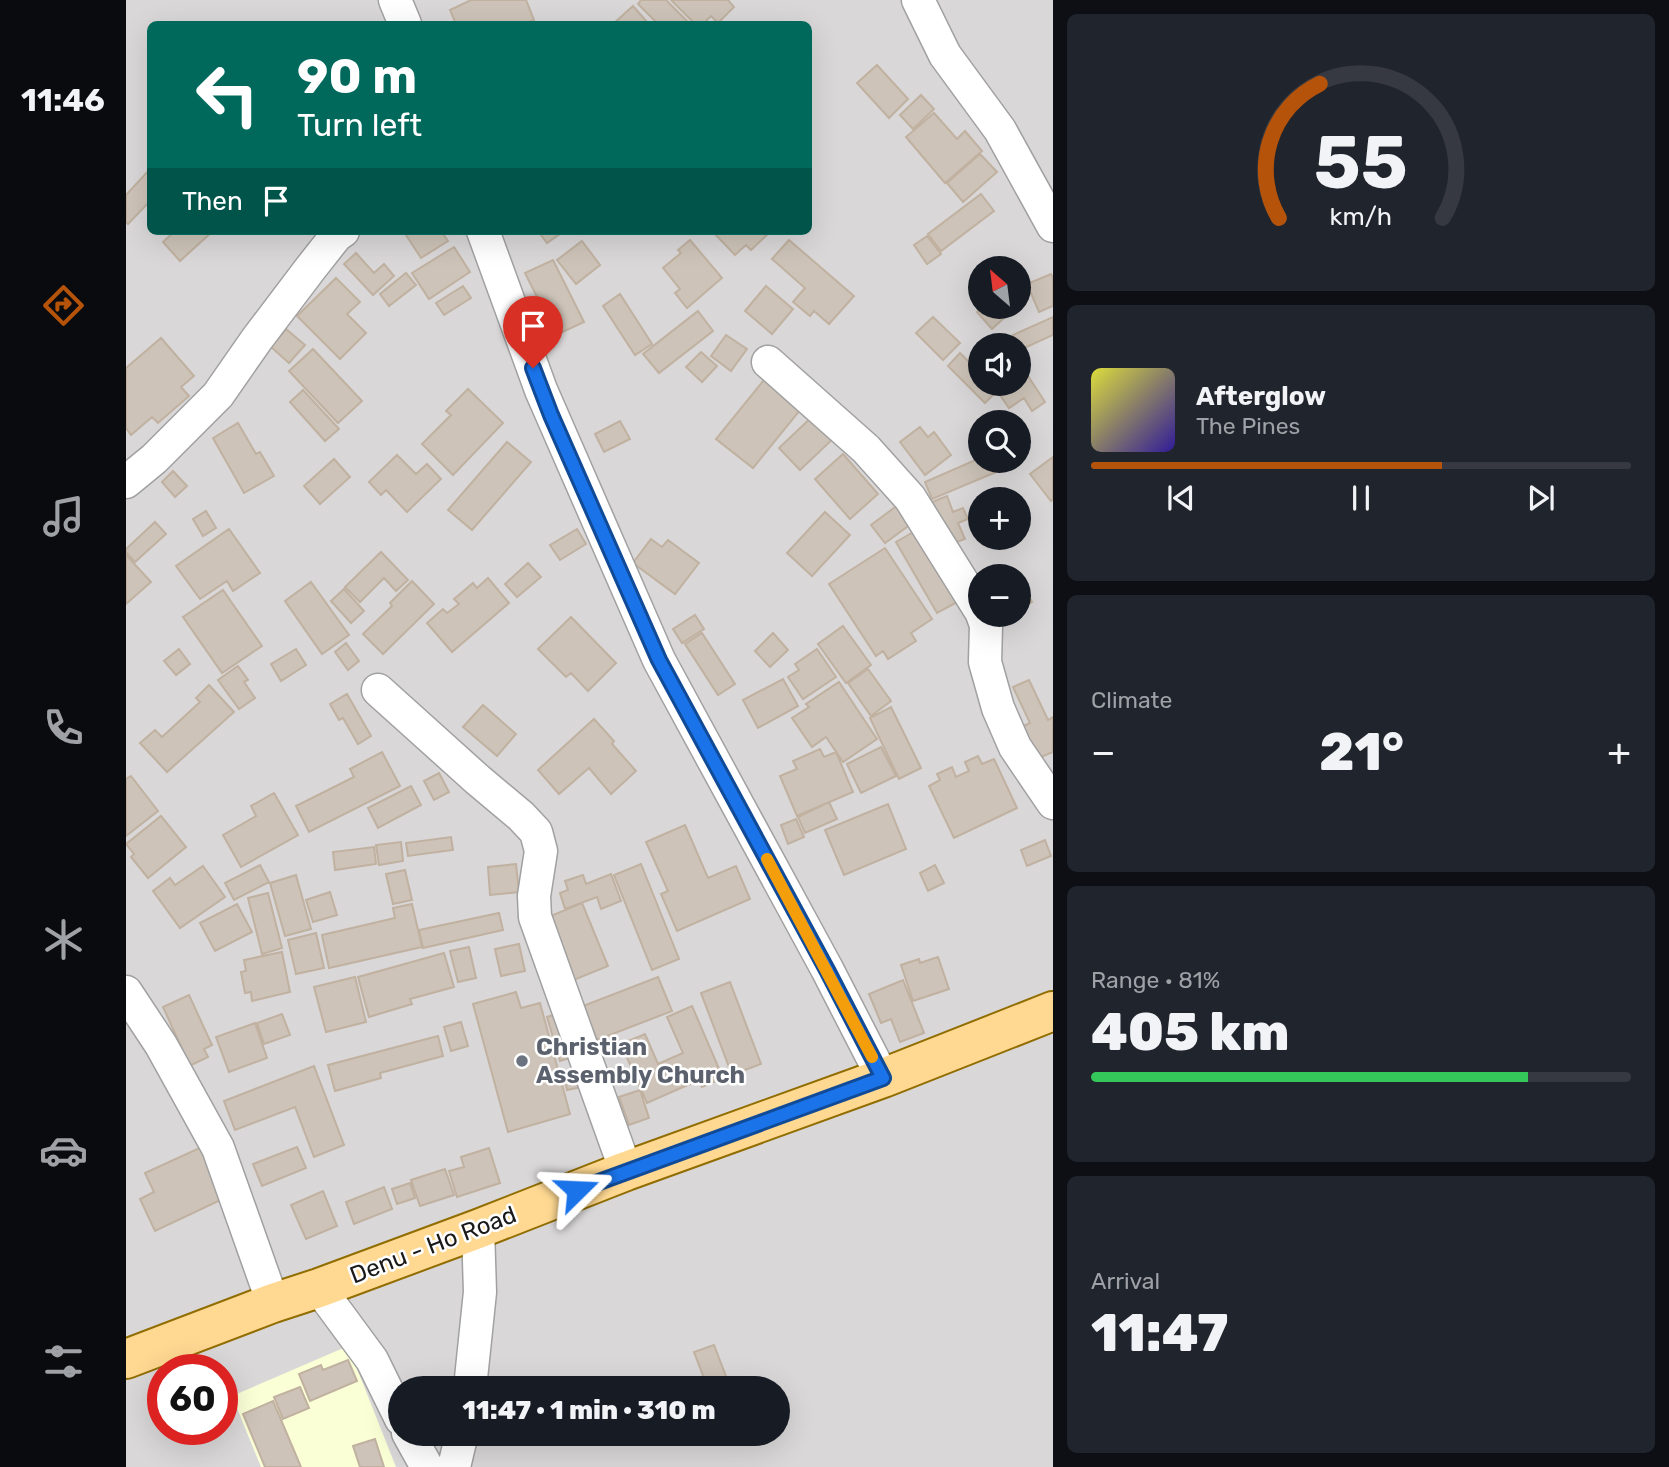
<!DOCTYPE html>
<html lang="en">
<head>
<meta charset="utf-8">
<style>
	:root { --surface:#171b24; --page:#20242c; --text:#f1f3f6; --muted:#9ea1a6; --line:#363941; --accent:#b45309 }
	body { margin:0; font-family:Rubik,sans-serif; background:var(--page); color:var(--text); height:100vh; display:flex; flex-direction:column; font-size:26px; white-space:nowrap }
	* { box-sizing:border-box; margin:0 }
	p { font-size:23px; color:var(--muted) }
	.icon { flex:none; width:38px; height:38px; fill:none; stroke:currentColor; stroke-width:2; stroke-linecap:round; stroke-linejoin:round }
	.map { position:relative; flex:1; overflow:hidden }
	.drawer { display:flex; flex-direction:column; gap:14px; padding:14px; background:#0d0f14; width:616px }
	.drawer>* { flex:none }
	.guide { position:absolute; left:21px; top:21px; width:665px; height:214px; border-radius:10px; box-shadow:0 7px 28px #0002; background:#00695c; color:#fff; overflow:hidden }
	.needle { width:46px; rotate:332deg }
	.tools { position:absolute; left:842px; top:256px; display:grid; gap:14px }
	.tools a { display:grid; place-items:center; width:63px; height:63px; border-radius:50%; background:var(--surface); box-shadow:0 7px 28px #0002; font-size:35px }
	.speed { position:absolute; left:21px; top:1354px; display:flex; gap:14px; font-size:35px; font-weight:700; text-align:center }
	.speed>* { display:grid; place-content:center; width:91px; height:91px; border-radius:50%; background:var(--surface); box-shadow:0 7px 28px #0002; line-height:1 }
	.speed .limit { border:10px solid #d22; background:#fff; color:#111 }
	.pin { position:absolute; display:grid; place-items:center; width:60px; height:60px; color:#fff; margin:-72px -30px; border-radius:50% 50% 50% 0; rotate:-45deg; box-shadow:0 0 7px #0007 }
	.pin .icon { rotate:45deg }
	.me { position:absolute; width:77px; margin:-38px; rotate:69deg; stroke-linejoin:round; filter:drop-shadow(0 0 5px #0008) }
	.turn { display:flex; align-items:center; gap:24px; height:147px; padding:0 35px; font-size:32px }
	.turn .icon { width:91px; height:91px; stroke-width:2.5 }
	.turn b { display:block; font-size:49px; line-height:60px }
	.then { display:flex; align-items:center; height:66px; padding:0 35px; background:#0003; gap:14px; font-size:26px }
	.big { font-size:52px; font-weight:800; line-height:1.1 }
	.drawer .card { flex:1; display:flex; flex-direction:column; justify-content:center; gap:10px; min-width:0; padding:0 24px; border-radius:10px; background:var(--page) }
	.drawer .dial { align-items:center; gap:0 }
	.dial svg { height:182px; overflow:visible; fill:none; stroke:var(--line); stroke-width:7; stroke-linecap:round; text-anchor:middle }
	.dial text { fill:var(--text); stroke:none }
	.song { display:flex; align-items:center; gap:21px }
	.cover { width:84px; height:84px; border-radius:10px; background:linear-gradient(135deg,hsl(60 70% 55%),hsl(250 70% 35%)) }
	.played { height:7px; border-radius:4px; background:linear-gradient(90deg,var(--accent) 65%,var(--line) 65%) }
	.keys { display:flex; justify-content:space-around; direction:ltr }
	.heat { display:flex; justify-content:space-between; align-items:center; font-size:38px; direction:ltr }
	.charge { height:10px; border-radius:5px; background:linear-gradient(90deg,#34c759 81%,var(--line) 0) }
	.trip { position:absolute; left:262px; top:1376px; width:402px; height:70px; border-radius:35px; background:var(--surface); box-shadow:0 7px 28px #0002; font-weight:800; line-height:70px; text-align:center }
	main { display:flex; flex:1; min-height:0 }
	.dock { display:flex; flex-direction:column; width:126px; justify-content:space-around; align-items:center; background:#090b0e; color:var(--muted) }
	.dock .icon { width:49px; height:49px }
	.dock .current { color:var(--accent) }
	.dock b { font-size:32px; color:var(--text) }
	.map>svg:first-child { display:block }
	.residential { fill:#d9d7d7; fill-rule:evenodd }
	.education { fill:#fbffd6 }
	.building { fill:#cdc3b8; stroke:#c0b1a0; stroke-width:2 }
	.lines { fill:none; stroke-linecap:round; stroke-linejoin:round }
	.minor-casing { stroke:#a1a1a1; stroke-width:35 }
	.major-casing { stroke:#916d00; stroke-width:42 }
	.minor { stroke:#fff; stroke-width:32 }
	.major { stroke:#ffd992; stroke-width:38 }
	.route-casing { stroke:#114b97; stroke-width:18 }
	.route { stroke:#1a73e8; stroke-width:12 }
	.slow { stroke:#f59e0b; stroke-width:12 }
	.worship-dot { fill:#6b7280; stroke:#fff; stroke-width:2.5 }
	.labels { text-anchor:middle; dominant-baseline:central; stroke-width:5; stroke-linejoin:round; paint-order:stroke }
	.worship-label { font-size:24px; font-weight:bold; fill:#5b616d; stroke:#fff; text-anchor:start }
	.street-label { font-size:24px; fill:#1a1a1a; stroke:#fff }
</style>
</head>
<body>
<main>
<nav class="dock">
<b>11:46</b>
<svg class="icon current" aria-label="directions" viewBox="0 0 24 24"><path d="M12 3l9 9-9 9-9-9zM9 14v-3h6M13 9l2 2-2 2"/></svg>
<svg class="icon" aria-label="music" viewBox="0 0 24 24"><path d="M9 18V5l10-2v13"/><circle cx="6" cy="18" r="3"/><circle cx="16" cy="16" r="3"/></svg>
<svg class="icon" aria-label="phone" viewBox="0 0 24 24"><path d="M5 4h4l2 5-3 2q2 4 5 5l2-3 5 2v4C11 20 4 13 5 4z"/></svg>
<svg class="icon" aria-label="climate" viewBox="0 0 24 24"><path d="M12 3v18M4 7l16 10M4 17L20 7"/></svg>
<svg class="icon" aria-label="car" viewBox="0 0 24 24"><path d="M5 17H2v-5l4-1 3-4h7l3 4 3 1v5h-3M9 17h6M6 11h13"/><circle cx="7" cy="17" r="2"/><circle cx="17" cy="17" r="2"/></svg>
<svg class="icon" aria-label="filters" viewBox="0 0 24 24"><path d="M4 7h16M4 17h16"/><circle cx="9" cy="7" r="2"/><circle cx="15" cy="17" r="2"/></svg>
</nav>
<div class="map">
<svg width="927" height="1467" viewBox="0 0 927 1467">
	<rect width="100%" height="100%" fill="#edeade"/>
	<path class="residential" d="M0,0H927V1467H0ZM24,24H682V231H24ZM854,268H892V306H854ZM854,345H892V383H854ZM854,422H892V460H854ZM854,499H892V537H854ZM854,576H892V614H854ZM37,1370H96V1430H37ZM275,1388H653V1433H275Z"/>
	<path class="education" d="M222,1346L270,1467H135L106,1396Z"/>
	<path class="building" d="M345,0H400L408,20L397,24H330L324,10Z
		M515,0H540L564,24H532L512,4Z
		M545,0H602L608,7L592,23L585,16L577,24H569Z
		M507,6L521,22L519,24H487Z
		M751,65L782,99L763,118L731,83Z
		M795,95L808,109L787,129L774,115Z
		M808,113L831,139L839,131L856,151L819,183L780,137Z
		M854,154L871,172L837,202L821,183Z
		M24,169V201L2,224L0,222V195Z
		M855,194L868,211L815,251L802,234Z
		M49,231H87L54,261L37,242Z
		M280,231H315L322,241L295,258L278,232Z
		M412,231H438L421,243Z
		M586,231H645L625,250L620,245L609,255Z
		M801,236L815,254L801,264L788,245Z
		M564,240L596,278L561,308L549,293L554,289L537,268L555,253L552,250Z
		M663,240L728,296L703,324L688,311L684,316L667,302L679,288L646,259Z
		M456,241L474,265L450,284L431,260Z
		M328,247L344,272L303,299L286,273Z
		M230,253L248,273L258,264L268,276L247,295L218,264Z
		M427,260L458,322L430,335L399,273Z
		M280,273L290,285L263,306L254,294Z
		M925,274L927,278V306L913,312L901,284Z
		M210,278L234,302L221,314L240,333L214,359L171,316Z
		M337,286L345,298L318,315L310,303Z
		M640,286L667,309L646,334L619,311Z
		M494,294L526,344L509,355L477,306Z
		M858,306H867L878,318L866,329L851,312Z
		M572,311L587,331L533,373L517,354Z
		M807,317L834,343L817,360L790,333Z
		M927,317V335L894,350L887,335Z
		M160,329L179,345L163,363L145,347Z
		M600,335L621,349L605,371L585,356Z
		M35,338L68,376L55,387L63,396L32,423L26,417L5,435L0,428V368Z
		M187,349L236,401L212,423L163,371Z
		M575,352L591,366L576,382L560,367Z
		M834,353L848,367L854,361V383H879L859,403L822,366Z
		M902,376L919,402L906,411L898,398L883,408L874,395Z
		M638,380L675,409L627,468L590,439Z
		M342,389L377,423L327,475L296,444L325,415L320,411Z
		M177,390L213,429L199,441L164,402Z
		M690,413L711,435L674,470L653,448Z
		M494,421L504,439L478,452L469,434Z
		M112,423L130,454L134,452L148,476L118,493L87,438Z
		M794,427L802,437L808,432L825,455L799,475L774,442Z
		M381,442L405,462L346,530L322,510Z
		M717,454L752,494L724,519L689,479Z
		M271,455L290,474L301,464L315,479L281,512L260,490L255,495L243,482Z
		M927,457V499L925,501L904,474Z
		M854,458V460H870L875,470L806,499L799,482Z
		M208,459L224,477L194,504L178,486Z
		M47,471L61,486L49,497L36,482Z
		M821,496L827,512L837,508L842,519L832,523L839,539L823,545L806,502Z
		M776,502L789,521L759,543L745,525Z
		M854,504V525L847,507Z
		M80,511L90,528L77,536L67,519Z
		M699,512L724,535L686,576L661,553Z
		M29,522L40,534L9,562L0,552V549Z
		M796,527L837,599L811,613L770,542Z
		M103,529L134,573L107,591L101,581L74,599L50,566Z
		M451,529L460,544L434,560L424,545Z
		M525,539L536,547L542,540L573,563L549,594L507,563Z
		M759,548L806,619L785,633L790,641L762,659L757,651L750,656L703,584Z
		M255,552L282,580L270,591L258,578L234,602L219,587Z
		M0,555L25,582L0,604Z
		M402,563L415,577L391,597L379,584Z
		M362,578L383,603L326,652L301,623L317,609L321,613L333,604L328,599L347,583L351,588Z
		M286,581L308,604L257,654L237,634L266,606L264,603Z
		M894,581L906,602L892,611V582Z
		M185,582L223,635L196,654L159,601Z
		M218,589L238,611L225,623L205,601Z
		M97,590L136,646L96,673L57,617Z
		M569,615L578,629L556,643L547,629Z
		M445,617L490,663L462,691L445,673L440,677L412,649Z
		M717,626L745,665L720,683L692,644Z
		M576,633L609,684L592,695L559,644Z
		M647,633L662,650L644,667L629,651Z
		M220,643L233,661L222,670L209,652Z
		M53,649L64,664L50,675L38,661Z
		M170,649L180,665L155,681L145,664Z
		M691,649L710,677L677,699L662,677L673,670L669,664Z
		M112,666L122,680L118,682L129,698L113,709L92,680Z
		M742,669L765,701L745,716L722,683Z
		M657,679L672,706L632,728L617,700Z
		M903,680L922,720L927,717V752L906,761L891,729L904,723L887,687Z
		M713,682L751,739L717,762L700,737L686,747L666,718L683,707L680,704Z
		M83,685L108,712L41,772L14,743L29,730L36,737L74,702L70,698Z
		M221,694L245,736L232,744L217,718L213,720L204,704Z
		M357,705L390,734L371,756L337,727Z
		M765,707L795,768L773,779L744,718Z
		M468,719L488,741L486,744L510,771L485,794L463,768L433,794L412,770Z
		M755,747L770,776L735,793L721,764Z
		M694,749L698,757L710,752L727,792L671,816L654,776L671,769L667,761Z
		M256,752L274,786L183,832L170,806L228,777L224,769Z
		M852,756L856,764L868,759L891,808L828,838L803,786L814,780L811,774L826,767L830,777L843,771L839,762Z
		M313,773L323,792L308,800L298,781Z
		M5,776L32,811L0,836V779Z
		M285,786L295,805L252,828L242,808Z
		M148,793L172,835L115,867L97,835L130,816L125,806Z
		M703,802L711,819L679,833L672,817Z
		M762,804L780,849L718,875L699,830Z
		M35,816L60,847L22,878L5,857L8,854L0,844Z
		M670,819L678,837L662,844L655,825Z
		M559,825L582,878L610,866L624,899L551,931L535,894L542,891L520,842Z
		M325,837L327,850L282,856L280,843Z
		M919,840L925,856L901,866L895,850Z
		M275,842L277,861L253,865L250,845Z
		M248,847L250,864L209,870L207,852Z
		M390,864L393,892L364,895L362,867Z
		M515,864L553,959L526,970L488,875Z
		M134,865L143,882L108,900L99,883Z
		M809,865L818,883L802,891L794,873Z
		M77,866L99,897L54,928L27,891L44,878L49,885Z
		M279,870L286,900L267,904L260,874Z
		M485,874L495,901L475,909L471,897L439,909L434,893L442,890L439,881L457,875L460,884Z
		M170,875L185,929L159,936L144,883Z
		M204,892L211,915L187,922L180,900Z
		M142,893L156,948L136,954L122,898Z
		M456,903L482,966L438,984L422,917Z
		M111,904L126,932L89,951L74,923Z
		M286,904L296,947L203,968L196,935L269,918L267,908Z
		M373,913L377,930L297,948L293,930Z
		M190,933L198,968L170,974L162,940Z
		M393,944L399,971L375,976L369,949Z
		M343,947L350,978L332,982L324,951Z
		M156,952L164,992L126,1001L125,992L119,993L115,972L120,971L118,960Z
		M318,953L328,987L284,999L286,1004L243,1017L232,977Z
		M812,957L823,989L787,1001L775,965L793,959L794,963Z
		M229,977L240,1022L200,1032L188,987Z
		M532,977L546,1011L471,1040L457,1006Z
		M777,980L798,1033L774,1042L765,1019L755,1023L743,994Z
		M604,982L635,1064L606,1075L575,993Z
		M390,992L395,1008L414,1003L444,1114L382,1132L347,1004Z
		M63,995L86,1045L78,1049L82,1057L55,1070L49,1057L58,1053L37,1007Z
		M566,1006L597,1078L576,1087L573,1080L521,1103L495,1044L519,1034L532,1064L557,1053L541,1017Z
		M441,1011L453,1055L434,1061L421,1017Z
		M156,1014L164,1035L138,1044L131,1023Z
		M335,1022L342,1046L325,1051L318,1027Z
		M129,1023L141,1058L103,1072L90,1037Z
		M312,1036L317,1056L254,1073L255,1078L209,1091L202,1065Z
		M188,1066L218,1145L188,1157L169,1107L109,1130L98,1101Z
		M457,1068L461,1086L441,1090L437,1072Z
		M514,1090L523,1118L503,1125L493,1097Z
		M80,1145L103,1196L29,1231L14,1199L28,1192L19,1173Z
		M171,1147L180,1168L136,1186L127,1164Z
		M363,1148L374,1183L331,1197L323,1171L338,1167L335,1157Z
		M319,1169L328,1195L294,1206L285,1180Z
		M284,1183L289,1198L271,1204L266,1189Z
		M258,1187L266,1209L228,1224L220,1202Z
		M197,1191L211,1226L180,1239L165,1205Z
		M588,1345L601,1379L581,1386L568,1352Z
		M222,1360L231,1381L184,1401L173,1374L195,1365L197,1370Z
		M174,1387L183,1408L157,1419L148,1397Z
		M147,1401L175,1467H139L117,1414Z
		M249,1439L258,1467H234L227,1446Z"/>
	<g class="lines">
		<defs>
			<path id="minor" d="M269,0L279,24
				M792,0L819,55L874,130L927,226
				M357,231L415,390L533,660L701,969L757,1078
				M642,362L740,449L784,498L854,610
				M0,482L28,459L92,395L131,339L184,269L210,236L217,231
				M856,614L860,625L859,662L872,708L889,747L927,803
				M252,690L352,780L395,816L410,832L415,851L408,896L409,917L500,1171
				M0,992L35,1045L92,1148L147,1303
				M193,1288L246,1360L275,1419
				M344,1388L354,1292L352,1229
				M282,1433L301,1467
				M328,1467L336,1433"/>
			<path id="major" d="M0,1359L147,1303L193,1288L352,1229L500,1171L757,1078L927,1011"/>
		</defs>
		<use href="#minor" class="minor-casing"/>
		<use href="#major" class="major-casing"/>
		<use href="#minor" class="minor"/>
		<use href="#major" class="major"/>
	</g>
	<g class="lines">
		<defs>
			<path id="route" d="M407,368L425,415L533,660L701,970L757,1078L451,1190"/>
		</defs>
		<use href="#route" class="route-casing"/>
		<use href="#route" class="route"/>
		<path class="slow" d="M641,859L746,1057"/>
	</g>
	<circle class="worship-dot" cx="396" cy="1061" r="7"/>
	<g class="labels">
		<g class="worship-label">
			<text x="410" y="1047">Christian<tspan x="410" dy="28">Assembly Church</tspan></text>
		</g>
		<g class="street-label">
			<text transform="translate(307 1245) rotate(-21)">Denu - Ho Road</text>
		</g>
	</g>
</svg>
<div class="tools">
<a><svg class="needle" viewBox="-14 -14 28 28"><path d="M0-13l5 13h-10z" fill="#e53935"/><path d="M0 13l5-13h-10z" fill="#9ea1a6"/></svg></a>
<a><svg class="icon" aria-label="sound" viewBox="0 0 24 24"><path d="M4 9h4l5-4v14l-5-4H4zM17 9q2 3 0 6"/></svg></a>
<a><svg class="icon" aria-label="search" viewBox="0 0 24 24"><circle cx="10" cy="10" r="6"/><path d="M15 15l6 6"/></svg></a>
<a>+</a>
<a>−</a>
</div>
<div class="speed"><div class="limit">60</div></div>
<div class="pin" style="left:407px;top:368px;background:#d93025"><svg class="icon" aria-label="arrive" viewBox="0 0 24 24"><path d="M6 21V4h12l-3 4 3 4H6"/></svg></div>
<svg class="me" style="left:451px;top:1190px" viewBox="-20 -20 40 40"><path d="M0-17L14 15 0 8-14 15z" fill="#1a73e8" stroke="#fff" stroke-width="4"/></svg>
<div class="trip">11:47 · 1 min · 310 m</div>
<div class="guide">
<div class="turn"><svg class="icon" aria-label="left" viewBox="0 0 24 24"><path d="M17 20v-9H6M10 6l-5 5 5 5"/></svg><div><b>90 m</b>Turn left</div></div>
<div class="then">Then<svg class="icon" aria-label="arrive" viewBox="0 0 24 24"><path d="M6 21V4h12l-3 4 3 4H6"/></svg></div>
</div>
</div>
<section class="drawer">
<div class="card dial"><svg viewBox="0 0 100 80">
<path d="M14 69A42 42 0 1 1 86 69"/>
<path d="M14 69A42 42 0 0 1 32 10" stroke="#b45309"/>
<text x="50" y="56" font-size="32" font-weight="700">55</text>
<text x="50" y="72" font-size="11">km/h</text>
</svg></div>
<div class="card">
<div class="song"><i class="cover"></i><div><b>Afterglow</b><p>The Pines</p></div></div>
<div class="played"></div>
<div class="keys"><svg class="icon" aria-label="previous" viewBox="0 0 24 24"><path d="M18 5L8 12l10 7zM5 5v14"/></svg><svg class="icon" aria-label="pause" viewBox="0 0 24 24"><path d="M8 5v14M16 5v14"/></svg><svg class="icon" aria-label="next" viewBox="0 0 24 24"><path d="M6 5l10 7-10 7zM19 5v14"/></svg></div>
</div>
<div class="card"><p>Climate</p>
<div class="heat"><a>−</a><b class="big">21°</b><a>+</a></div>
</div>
<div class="card"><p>Range · 81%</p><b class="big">405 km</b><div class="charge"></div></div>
<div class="card"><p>Arrival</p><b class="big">11:47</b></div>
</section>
</main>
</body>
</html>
